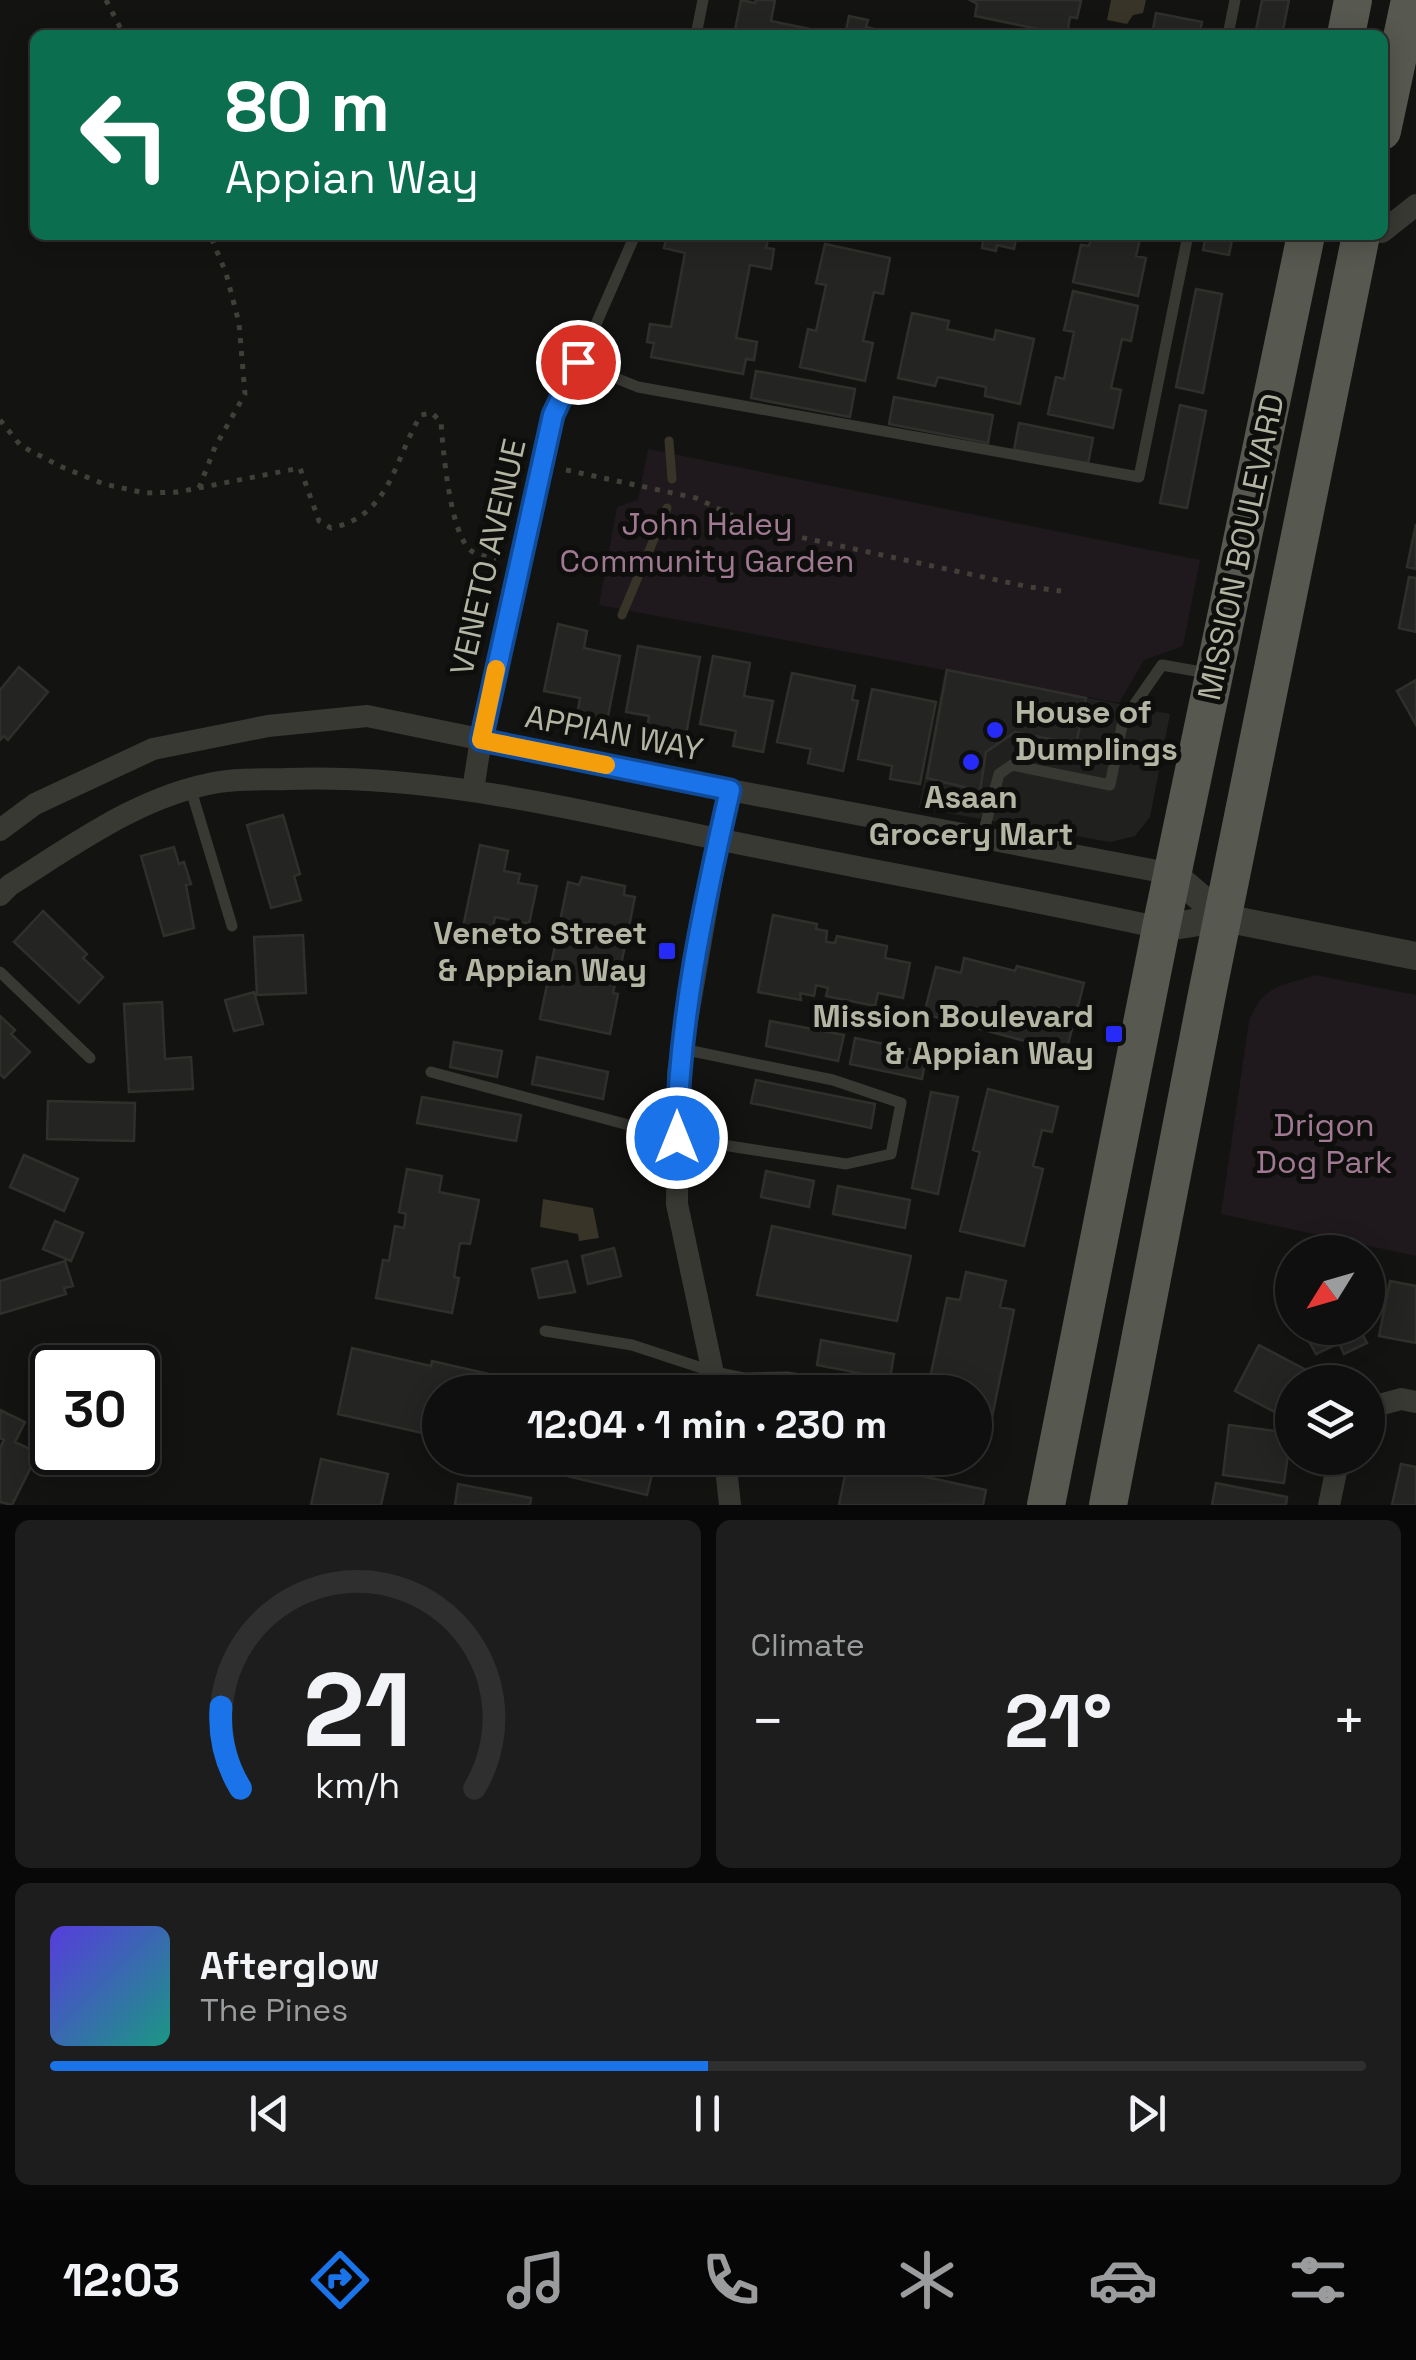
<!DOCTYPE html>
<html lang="en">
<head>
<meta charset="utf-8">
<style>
	:root { --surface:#0e0f0e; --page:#1c1d1c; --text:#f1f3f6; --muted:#9b9c9e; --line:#2e2f2e; --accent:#1a73e8 }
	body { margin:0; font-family:"Space Grotesk",sans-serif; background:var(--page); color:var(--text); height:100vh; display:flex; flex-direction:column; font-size:38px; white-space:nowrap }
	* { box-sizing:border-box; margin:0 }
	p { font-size:32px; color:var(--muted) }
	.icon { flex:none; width:55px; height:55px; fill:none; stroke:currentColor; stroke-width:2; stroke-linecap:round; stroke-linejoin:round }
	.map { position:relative; height:1505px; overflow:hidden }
	.panel { display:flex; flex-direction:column; gap:15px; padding:15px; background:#080808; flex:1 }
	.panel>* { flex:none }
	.top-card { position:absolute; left:30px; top:30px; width:1358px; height:210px; border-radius:15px; box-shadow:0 5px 25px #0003,0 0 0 2px var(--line); background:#0b6e4f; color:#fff; overflow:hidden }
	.needle { width:65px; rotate:233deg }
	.fabs { position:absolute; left:1275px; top:1235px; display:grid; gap:20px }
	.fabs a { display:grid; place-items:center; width:110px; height:110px; border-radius:50%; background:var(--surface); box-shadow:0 5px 25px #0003,0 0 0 2px var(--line); font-size:50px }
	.speed { position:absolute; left:30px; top:1345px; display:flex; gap:20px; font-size:50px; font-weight:700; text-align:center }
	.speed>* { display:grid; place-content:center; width:130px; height:130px; border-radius:50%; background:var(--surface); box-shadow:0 5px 25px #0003,0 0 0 2px var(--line); line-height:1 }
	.speed .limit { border:5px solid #111; border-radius:15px; background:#fff; color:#111 }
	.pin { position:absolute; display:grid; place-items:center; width:85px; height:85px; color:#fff; margin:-42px; border:5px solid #fff; border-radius:50%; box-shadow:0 2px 10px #0007 }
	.me { position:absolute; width:110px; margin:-55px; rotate:0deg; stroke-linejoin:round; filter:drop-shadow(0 0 8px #0008) }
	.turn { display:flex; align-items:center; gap:35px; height:210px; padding:0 30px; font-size:45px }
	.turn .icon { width:130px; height:130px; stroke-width:2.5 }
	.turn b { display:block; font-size:70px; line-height:85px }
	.big { font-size:75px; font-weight:800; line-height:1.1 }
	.panel .tile { flex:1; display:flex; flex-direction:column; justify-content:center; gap:15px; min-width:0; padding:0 35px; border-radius:15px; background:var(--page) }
	.panel .dial { align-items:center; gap:0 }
	.dial svg { height:260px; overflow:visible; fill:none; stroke:var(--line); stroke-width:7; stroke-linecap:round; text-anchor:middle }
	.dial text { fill:var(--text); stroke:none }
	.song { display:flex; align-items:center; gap:30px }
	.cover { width:120px; height:120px; border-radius:15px; background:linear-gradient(135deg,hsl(250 70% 55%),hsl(170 70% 35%)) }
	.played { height:10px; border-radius:5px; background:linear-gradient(90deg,var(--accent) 50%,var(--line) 50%) }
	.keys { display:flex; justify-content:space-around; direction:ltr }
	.heat { display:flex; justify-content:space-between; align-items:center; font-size:55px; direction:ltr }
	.panel .tiles { flex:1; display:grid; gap:15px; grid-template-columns:1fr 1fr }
	.tile:last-child { grid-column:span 2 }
	.trip { position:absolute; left:422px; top:1375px; width:570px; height:100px; border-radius:50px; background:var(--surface); box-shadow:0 5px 25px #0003,0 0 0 2px var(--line); font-weight:800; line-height:100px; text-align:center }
	.menu { display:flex; height:160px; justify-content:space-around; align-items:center; background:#060606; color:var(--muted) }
	.menu .icon { width:70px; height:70px }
	.menu .selected { color:var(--accent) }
	.menu b { font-size:45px; color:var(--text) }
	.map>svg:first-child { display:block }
	.built { fill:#20211e }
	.green { fill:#1f181c }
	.water { fill:#383428 }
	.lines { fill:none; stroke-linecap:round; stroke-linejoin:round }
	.stream { stroke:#383428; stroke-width:9 }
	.building { fill:#242522; stroke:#2f302c; stroke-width:2.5 }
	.path { stroke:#404039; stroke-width:5; stroke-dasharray:5 8; stroke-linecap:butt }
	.service { stroke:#383933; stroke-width:11 }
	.minor { stroke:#383933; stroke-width:22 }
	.tertiary { stroke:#383933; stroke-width:28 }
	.primary { stroke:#57584f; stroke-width:38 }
	.route-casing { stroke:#114b97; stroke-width:25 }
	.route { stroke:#1a73e8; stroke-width:18 }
	.slow { stroke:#f59e0b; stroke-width:18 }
	.poi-dot { fill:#272bf7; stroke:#0e0f0d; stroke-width:4 }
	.labels { text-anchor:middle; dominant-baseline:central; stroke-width:10; stroke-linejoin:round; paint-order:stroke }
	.park-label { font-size:32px; fill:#a17992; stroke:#0e0f0d }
	.street-label { font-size:32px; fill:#b5b5a3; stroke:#0e0f0d }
	.poi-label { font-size:32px; font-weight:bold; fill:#b5b5a3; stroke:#0e0f0d; text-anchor:end }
</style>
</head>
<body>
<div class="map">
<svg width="1416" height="1505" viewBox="0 0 1416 1505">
	<rect width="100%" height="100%" fill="#131412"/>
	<path class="built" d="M945,670L1170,714L1150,817L1135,836L1110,842L919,808Z"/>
	<path class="green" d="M648,449L1200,560L1183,646L1144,660L1119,703L599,605L617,507L638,500Z
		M1315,975L1416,995V1256L1221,1214L1249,1021C1263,985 1281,986 1315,975Z"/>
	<path class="water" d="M1111,0H1146L1143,13L1133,15L1127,24L1107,20Z
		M543,1199L593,1208L599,1238L579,1241L578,1234L540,1227Z"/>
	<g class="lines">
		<path class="stream" d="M669,441L672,479
			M622,615L667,508"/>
	</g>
	<path class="building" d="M741,0L755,3L756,0H775L771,21L839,35H734Z
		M970,0H1078L1081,1L1077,18L1070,17L1067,35L975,16L977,4Z
		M1262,0H1289L1282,35H1255Z
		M1156,13L1202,22L1199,35H1152Z
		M849,16L868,20L866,27L878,30L877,35H845Z
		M667,235L769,236L766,248L774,249L771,269L750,265L736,338L757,342L754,360L746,359L743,374L651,357L654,343L647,342L650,324L671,327L685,253L664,248Z
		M984,235H1017L1014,249L997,245L996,251L982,248Z
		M1092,235H1141L1136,256L1146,258L1138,296L1073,282L1081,245L1089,246Z
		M1206,235H1233L1229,255L1203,250Z
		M825,244L890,258L883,294L874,292L863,341L873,343L865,381L800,367L808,329L816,331L826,285L816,283Z
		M1196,289L1222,294L1203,393L1176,387Z
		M1073,291L1138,306L1131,341L1122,339L1111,388L1121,390L1113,428L1048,414L1056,377L1064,379L1074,332L1064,330Z
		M912,313L949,321L947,329L994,340L996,330L1034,339L1020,404L985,396L986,387L938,377L935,386L898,378Z
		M756,371L855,389L850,417L751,398Z
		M894,397L993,415L988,443L889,424Z
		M1180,405L1206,411L1187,508L1160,503Z
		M1019,423L1093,438L1088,464L1014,450Z
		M1416,524V569L1407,567Z
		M1409,577L1416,578V632L1399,628Z
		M558,624L587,631L584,648L620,656L607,721L577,715L580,698L544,691Z
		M638,646L700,657L686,735L647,729L649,716L626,712Z
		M713,656L750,663L744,696L773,701L763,752L733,746L736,731L700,724Z
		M19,667L48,692L8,740L4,736L0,740V690Z
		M947,670L1086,698L1076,744L1015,732L986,752L980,791L927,778Z
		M792,673L855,686L852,700L858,701L843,771L808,763L811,749L777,742Z
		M1416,680V725L1397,691Z
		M872,689L936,702L920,784L890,779L892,766L858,759Z
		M283,815L300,874L294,876L301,900L271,908L247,825Z
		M480,845L508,851L504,871L520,874L518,883L537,886L529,924L495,917L489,948L460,942Z
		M174,847L179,864L184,862L191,884L186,885L194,928L164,936L141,856Z
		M582,877L625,886L624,895L635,897L620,970L611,969L609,979L616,980L613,993L618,994L610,1034L540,1019L568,882L579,885Z
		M43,911L87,954L83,958L103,977L79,1003L14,942Z
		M773,915L817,924L816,929L827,931L826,942L835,943L837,936L887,946L885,958L910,963L903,998L878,993L875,1006L826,996L828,988L816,985L814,996L800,993L801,1000L758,992Z
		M303,935L306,993L257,995L254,937Z
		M964,958L1015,971L1017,966L1084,983L1066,1052L924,1014L936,967L961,973Z
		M254,992L263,1024L234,1031L225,1000Z
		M162,1002L165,1059L191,1057L193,1089L129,1092L124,1004Z
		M0,1016L15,1030L11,1034L30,1052L4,1078L0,1074Z
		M770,1021L844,1035L838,1061L766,1046Z
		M855,1038L927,1053L922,1079L850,1064Z
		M454,1042L502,1051L497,1077L450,1067Z
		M537,1057L608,1072L603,1099L532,1084Z
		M756,1080L875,1104L871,1128L751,1103Z
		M988,1089L1058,1107L1052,1132L1042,1130L1033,1166L1043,1169L1024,1246L960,1231L980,1152L973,1150Z
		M931,1092L958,1097L938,1194L912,1188Z
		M422,1097L521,1115L516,1141L417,1123Z
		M48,1101L135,1103L134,1141L47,1139Z
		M24,1155L78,1179L64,1211L10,1187Z
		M407,1169L442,1176L439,1192L479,1200L470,1244L460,1243L454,1277L459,1278L452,1313L376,1298L383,1260L389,1261L395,1226L404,1228L406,1214L399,1212Z
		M766,1171L814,1181L809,1207L761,1197Z
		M838,1186L910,1200L905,1228L833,1214Z
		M55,1221L83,1233L71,1261L43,1249Z
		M772,1226L911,1256L897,1321L757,1295Z
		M614,1248L621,1276L588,1284L582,1256Z
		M65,1261L73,1286L64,1288L66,1294L0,1314V1281Z
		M567,1261L575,1292L539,1298L532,1269Z
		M966,1272L1006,1281L1000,1307L1014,1310L990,1427L975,1424V1392H927L947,1298L960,1300Z
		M1390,1281L1416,1286V1343L1379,1336Z
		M1302,1328H1359L1367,1343L1344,1354L1339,1343L1316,1354Z
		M821,1340L894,1354L890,1379L817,1365Z
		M1259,1345L1312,1373L1307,1382H1292V1410L1288,1419L1235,1391Z
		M352,1348L431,1366L432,1361L493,1375L490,1392H440V1437L338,1414Z
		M0,1410L25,1422L15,1442L38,1453L12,1505L0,1502V1448L4,1440L0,1438Z
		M1229,1425L1291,1433L1284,1483L1223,1475Z
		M509,1458H656L647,1495L508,1462Z
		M321,1459L388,1474L381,1505H311Z
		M848,1460L986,1490L983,1505H839Z
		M1401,1464L1416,1467V1505H1392Z
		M1216,1483L1287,1497L1286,1505H1212Z
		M458,1484L531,1498L530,1505H455Z"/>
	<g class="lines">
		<path class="path" d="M106,0L124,35
			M0,420L21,446L62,467L104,484L145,493L178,492L300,468L319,521L331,528C391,516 394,459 421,415L432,413L441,422C443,449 450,539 473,552C479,556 489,557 496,559
			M566,470L696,498L758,528L1029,587L1061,591
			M199,488L215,447L245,394L239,323L226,273L210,235"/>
		<path class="service" d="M696,35L703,0
			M1228,35L1235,0
			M635,235L579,363L638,387L1139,477L1188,235
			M191,790L232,926
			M982,838L999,774L1012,765L1110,785L1123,721L1162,665L1207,673
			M0,972L90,1058
			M431,1072L677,1138L846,1164L891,1154L901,1103L833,1080L682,1049
			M545,1331L632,1345L714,1372L744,1378L787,1377L880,1390"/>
		<path class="minor" d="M1382,232L1416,205
			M473,790L481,739L553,415L579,363
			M0,830L35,804L153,749L268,726L367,716L730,790L1173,874
			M0,895L10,885C75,844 141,795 219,782C241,778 265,780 287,779C436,774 577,810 722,840C868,870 1015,896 1161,928
			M717,1392L677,1204L678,1073L713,871L730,790
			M1368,1408L1401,1399L1416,1402
			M725,1458L730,1505
			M1329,1505L1339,1458"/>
		<path class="tertiary" d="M1173,874L1224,918
			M1161,928L1224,918L1416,956"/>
		<path class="primary" d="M1346,35L1353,0
			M1382,131L1410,0
			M1046,1505L1161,928L1306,235
			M1108,1505L1207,994L1361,235"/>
	</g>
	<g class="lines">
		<defs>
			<path id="route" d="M578,362L553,415L481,740L730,790C704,903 678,1022 677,1138"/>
		</defs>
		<use href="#route" class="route-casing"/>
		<use href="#route" class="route"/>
		<path class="slow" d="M496,669L481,740L606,765"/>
	</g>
	<g class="poi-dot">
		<circle cx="995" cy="730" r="10"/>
		<circle cx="971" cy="762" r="10"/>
		<rect x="657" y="941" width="20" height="20" rx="5"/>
		<rect x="1104" y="1024" width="20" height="20" rx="5"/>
	</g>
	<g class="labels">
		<g class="park-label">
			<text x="707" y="524">John Haley<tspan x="707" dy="37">Community Garden</tspan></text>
			<text x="1324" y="1125">Drigon<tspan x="1324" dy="37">Dog Park</tspan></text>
		</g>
		<g class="street-label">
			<text transform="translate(1241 547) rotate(-78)">MISSION BOULEVARD</text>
			<text transform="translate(488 557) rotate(-77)">VENETO AVENUE</text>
			<text transform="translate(614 733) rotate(11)">APPIAN WAY</text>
		</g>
		<g class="poi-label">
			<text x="1015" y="712" text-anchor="start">House of<tspan x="1015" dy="37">Dumplings</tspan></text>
			<text x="971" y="797" text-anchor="middle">Asaan<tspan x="971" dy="37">Grocery Mart</tspan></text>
			<text x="647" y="933">Veneto Street<tspan x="647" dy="37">&amp; Appian Way</tspan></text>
			<text x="1094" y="1016">Mission Boulevard<tspan x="1094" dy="37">&amp; Appian Way</tspan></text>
		</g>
	</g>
</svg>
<div class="fabs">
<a><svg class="needle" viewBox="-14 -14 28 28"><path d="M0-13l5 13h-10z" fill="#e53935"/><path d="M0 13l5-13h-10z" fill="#9b9c9e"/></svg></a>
<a><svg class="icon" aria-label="layers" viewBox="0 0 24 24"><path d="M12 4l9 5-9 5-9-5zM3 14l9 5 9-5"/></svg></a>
</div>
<div class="speed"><div class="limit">30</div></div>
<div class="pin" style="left:578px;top:362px;background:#d93025"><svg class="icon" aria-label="arrive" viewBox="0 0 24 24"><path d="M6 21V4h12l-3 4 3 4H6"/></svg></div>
<svg class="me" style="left:677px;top:1138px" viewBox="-20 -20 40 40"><circle r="17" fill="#1a73e8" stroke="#fff" stroke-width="3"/><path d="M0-11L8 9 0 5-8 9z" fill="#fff"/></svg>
<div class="trip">12:04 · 1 min · 230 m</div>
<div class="top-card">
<div class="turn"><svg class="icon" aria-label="left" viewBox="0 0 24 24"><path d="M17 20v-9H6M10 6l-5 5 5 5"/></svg><div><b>80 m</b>Appian Way</div></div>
</div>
</div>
<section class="panel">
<div class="tiles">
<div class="tile dial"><svg viewBox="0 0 100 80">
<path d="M14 69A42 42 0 1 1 86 69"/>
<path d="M14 69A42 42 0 0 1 8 44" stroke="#1a73e8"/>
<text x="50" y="56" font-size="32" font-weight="700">21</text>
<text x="50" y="72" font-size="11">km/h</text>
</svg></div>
<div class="tile"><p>Climate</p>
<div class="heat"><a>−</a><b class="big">21°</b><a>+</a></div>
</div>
<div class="tile">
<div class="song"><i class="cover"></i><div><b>Afterglow</b><p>The Pines</p></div></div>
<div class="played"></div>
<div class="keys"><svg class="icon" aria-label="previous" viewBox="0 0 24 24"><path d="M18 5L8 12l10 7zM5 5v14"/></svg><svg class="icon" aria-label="pause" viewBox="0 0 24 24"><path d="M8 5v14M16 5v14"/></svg><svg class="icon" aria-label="next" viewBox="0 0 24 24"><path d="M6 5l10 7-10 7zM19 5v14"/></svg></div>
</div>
</div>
</section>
<nav class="menu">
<b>12:03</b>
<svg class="icon selected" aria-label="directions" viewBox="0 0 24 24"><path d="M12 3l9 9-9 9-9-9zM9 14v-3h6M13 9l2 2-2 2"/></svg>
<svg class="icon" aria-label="music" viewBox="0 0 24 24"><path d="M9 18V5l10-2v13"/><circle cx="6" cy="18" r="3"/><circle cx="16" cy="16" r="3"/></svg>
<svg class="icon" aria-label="phone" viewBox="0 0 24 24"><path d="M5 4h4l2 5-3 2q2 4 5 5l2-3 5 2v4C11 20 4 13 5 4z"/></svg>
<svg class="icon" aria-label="climate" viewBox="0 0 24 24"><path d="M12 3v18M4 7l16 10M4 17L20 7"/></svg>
<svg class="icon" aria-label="car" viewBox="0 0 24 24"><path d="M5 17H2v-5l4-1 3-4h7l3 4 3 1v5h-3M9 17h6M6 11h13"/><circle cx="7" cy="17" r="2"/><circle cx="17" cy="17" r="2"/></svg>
<svg class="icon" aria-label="filters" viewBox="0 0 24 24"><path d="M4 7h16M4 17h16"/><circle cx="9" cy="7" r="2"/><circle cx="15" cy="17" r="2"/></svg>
</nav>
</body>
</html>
